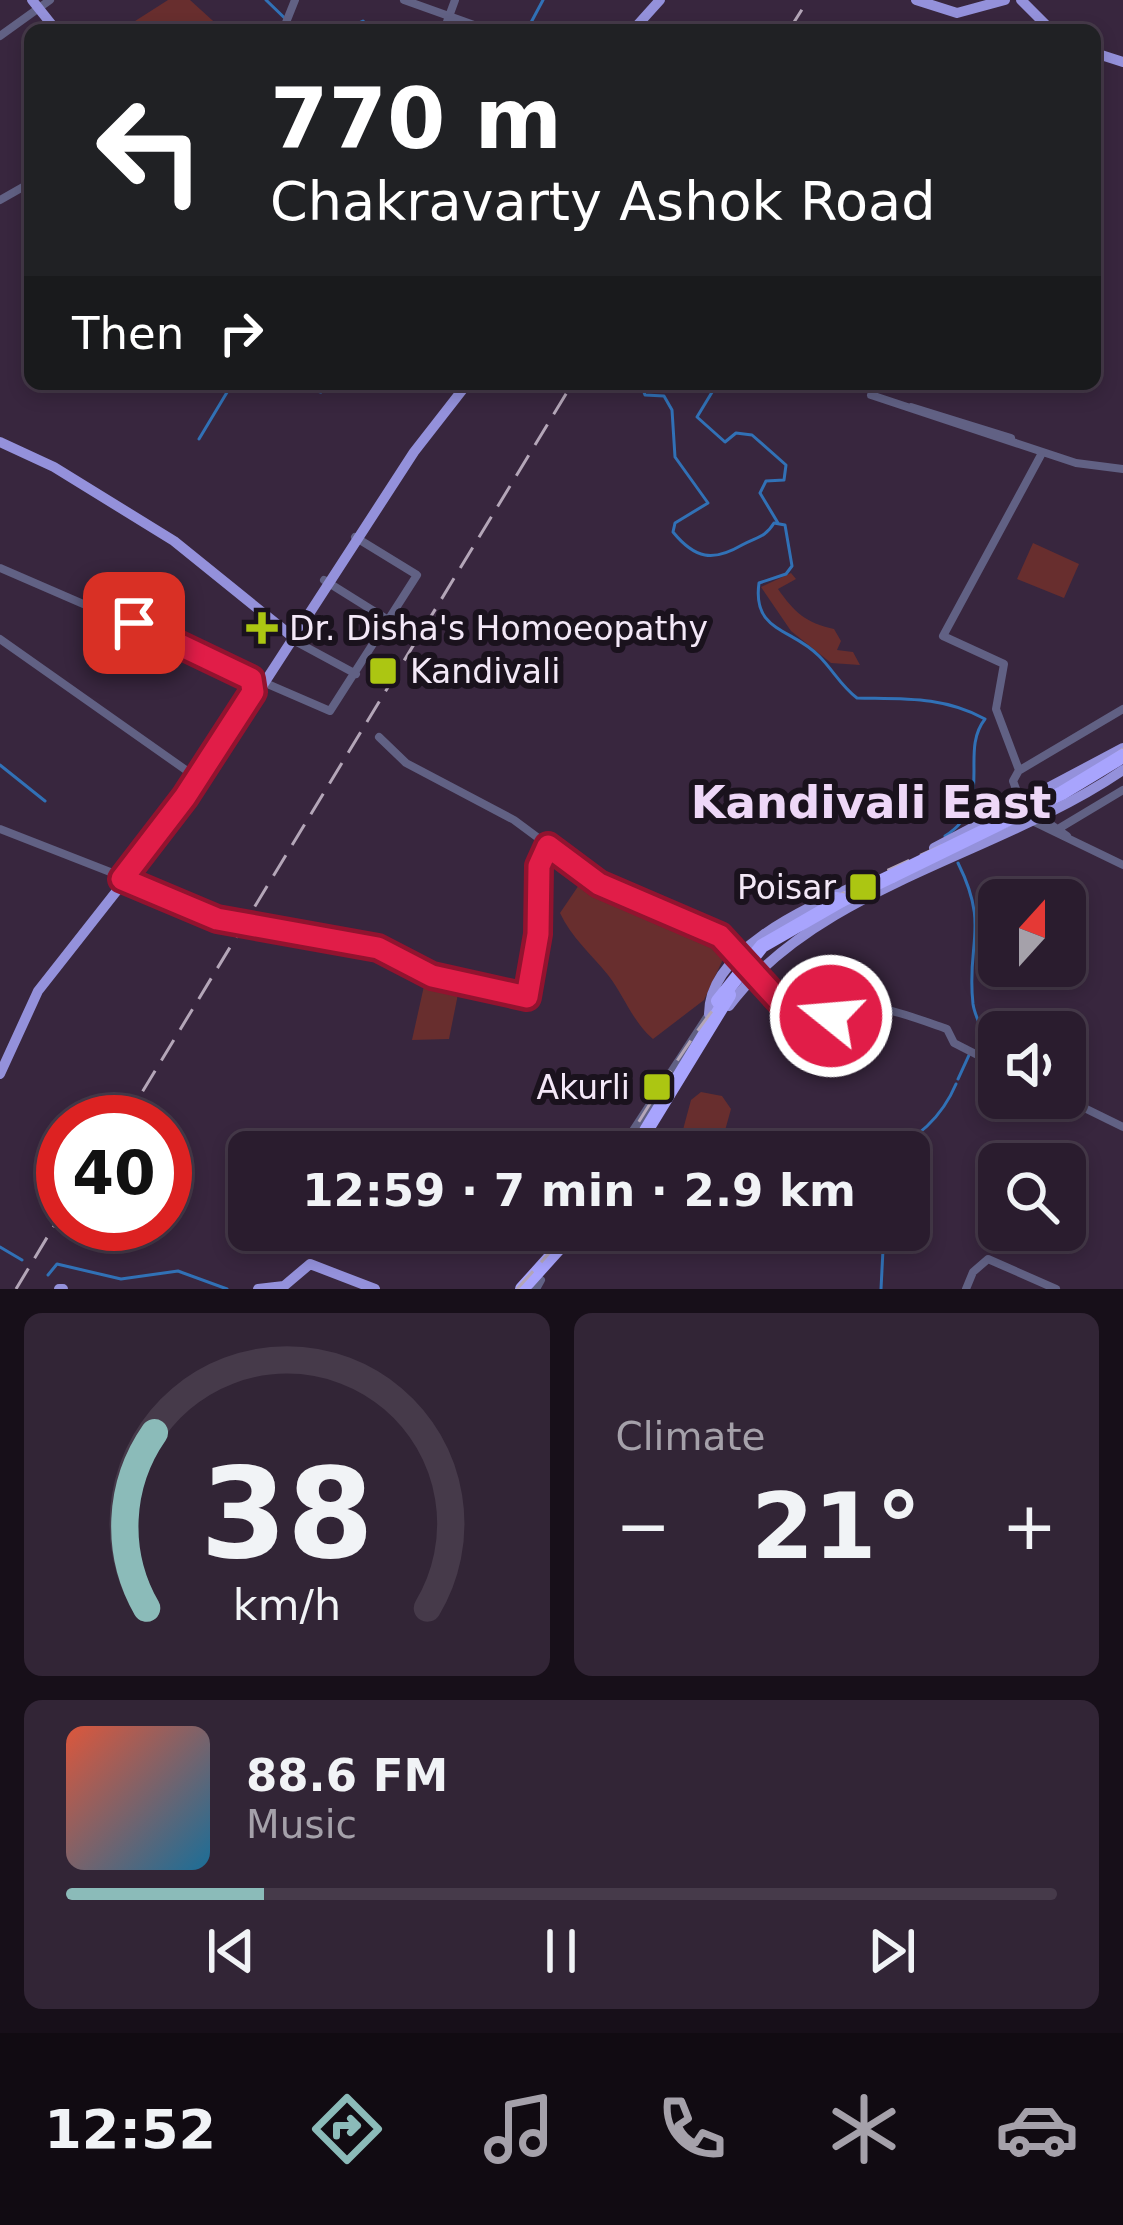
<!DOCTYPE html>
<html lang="en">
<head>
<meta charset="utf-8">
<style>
	:root { --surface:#2a1c2e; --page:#322536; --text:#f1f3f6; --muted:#a5a1aa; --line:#463a4a; --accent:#8bbbb9 }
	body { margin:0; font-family:"DejaVu Sans",sans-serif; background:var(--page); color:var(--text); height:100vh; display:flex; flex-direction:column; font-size:45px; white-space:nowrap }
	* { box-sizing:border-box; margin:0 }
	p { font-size:39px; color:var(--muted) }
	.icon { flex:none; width:66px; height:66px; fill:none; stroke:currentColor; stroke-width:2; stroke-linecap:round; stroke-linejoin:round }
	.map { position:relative; height:1289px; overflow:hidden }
	.sheet { display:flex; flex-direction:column; gap:24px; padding:24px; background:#170f19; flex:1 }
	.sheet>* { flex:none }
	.banner { position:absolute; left:24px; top:24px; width:1077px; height:366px; border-radius:18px; box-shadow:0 6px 18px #0003,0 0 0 3px var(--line); background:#202124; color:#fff; overflow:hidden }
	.needle { width:78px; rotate:21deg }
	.buttons { position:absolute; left:978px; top:879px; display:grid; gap:24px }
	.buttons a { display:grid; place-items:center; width:108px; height:108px; border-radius:18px; background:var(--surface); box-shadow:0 6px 18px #0003,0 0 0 3px var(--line); font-size:60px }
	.speed { position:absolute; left:36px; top:1095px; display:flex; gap:24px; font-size:60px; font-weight:700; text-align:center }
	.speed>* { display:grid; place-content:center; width:156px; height:156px; border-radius:50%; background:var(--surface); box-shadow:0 6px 18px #0003,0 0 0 3px var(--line); line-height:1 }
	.speed .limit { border:18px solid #d22; background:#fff; color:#111 }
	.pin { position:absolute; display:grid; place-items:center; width:102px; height:102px; color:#fff; margin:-51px; border-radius:24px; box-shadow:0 6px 18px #0006 }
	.me { position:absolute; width:132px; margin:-66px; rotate:287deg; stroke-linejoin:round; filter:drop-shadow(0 0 9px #0008) }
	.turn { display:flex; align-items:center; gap:42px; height:252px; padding:0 48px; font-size:54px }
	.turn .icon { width:156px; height:156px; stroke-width:2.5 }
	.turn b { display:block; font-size:84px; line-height:102px }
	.then { display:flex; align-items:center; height:114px; padding:0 48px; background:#0003; gap:24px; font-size:45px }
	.big { font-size:90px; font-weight:800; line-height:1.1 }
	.sheet .widget { flex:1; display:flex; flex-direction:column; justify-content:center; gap:18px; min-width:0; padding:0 42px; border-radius:18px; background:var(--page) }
	.sheet .dial { align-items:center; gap:0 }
	.dial svg { height:312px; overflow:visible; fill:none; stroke:var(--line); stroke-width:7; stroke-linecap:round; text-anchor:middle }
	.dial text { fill:var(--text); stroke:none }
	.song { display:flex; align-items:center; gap:36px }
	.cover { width:144px; height:144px; border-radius:18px; background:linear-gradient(135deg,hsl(10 70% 55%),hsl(200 70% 35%)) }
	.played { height:12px; border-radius:6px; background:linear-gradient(90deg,var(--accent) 20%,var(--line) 20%) }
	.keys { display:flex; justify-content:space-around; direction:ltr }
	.heat { display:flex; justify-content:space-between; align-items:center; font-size:66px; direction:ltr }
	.sheet .tiles { flex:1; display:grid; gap:24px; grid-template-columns:1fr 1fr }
	.widget:last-child { grid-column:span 2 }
	.trip { position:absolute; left:228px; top:1131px; width:702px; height:120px; border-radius:18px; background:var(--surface); box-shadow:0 6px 18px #0003,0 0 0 3px var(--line); font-weight:800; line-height:120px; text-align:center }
	.menu { display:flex; height:192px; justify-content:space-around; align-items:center; background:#110b12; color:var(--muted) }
	.menu .icon { width:84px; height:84px }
	.menu .selected { color:var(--accent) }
	.menu b { font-size:54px; color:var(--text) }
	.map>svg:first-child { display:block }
	.green { fill:#682e2e }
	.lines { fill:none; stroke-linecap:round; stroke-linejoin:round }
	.stream { stroke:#3171b6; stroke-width:3 }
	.minor { stroke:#616184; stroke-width:8 }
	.major { stroke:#9491db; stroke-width:10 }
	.highway { stroke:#a8a4fd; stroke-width:14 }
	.rail { stroke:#b4a6b8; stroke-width:3; stroke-dasharray:24 12; stroke-linecap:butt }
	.major-bridge { stroke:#9491db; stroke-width:10 }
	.highway-bridge { stroke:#a8a4fd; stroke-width:14 }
	.route-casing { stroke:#92132f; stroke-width:30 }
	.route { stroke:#e11d48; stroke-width:21 }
	.poi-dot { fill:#acc612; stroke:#1a121d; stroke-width:4.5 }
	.labels { text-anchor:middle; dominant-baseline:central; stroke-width:12; stroke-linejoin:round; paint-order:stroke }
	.poi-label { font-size:33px; fill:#f3e8f7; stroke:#1a121d; text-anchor:start }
	.district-label { font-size:45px; font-weight:bold; fill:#eed7f7; stroke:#1a121d }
</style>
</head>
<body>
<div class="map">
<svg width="1123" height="1289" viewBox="0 0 1123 1289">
	<rect width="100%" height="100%" fill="#38263e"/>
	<path class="green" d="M168,0H190L223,30H121Z
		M1033,543L1079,564L1064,598L1017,579Z
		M791,573L796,579L778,589C794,612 806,623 834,629L841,641L837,650L853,652L860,665L831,663L791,631L761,587Z
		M581,882L633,902L637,915L709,934L725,955L704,1000L653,1039C632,1021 625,997 608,975C592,955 571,937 560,913Z
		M426,977L460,984L449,1039L412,1040Z
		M701,1092L722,1096L731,1109L719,1152H677L691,1100Z"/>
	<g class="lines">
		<path class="stream" d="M266,0L297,30
			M343,30L363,21L370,30
			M527,30L543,0
			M284,384L321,392L324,384
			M641,384L645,395L664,396L672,410L675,457L708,503L675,523L673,532C695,559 713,562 742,545C756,537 765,538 774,523L785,525L792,566L786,574L759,583C752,632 792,628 819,656C833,670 841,686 857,698C903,699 943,696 985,719C958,753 996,804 945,836
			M717,384L697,417L725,442L736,433L752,435L786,465L784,480L766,481L760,493L778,523
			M199,439L232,384
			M0,765L45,801
			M958,863C990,927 966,943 973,1004C975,1018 983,1025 981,1040
			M958,1079L969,1055
			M882,1152C916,1143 943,1115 956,1084
			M0,1247L22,1260
			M48,1275L57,1264L121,1279L178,1271L227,1289
			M881,1289L884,1230"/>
		<path class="minor" d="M404,0L488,30
			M283,30L295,0
			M444,30L455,0
			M0,36L50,0
			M0,200L30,183
			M871,395L1076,463L1123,469
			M911,407L1011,438
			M0,568L330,711L417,575L355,537
			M324,580L388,620
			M0,639L200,780
			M293,640L356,674
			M379,737L406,763L514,820L599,883L720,936L742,958
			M1019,770L996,709L1004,664L943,636L1042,453
			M1020,770L1123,709
			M1018,772L1013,781L1022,805
			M1036,814L1067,836
			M1028,819L1123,865
			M0,829L123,877
			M1058,829L1123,790
			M566,854L654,904L721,928L736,945
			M756,974C772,996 795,1023 826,1017C839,1015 847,1005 863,1006C890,1008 921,1020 947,1029L954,1043L999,1066
			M1064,1098L1123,1127
			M619,1152L707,1017
			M536,1289L541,1280
			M966,1289L973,1272L988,1259L1056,1289"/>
		<path class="major" d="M32,0L56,30
			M916,0L957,13L1005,0
			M1021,0L1051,30
			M633,30L660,0
			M1095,53L1123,62
			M0,442L54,467L174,541L294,638
			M251,679L253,691
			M934,848L1123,748
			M358,945C388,950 408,969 437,978C464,986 494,989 522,996H527L540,916L539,866L550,840L536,866L535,932L522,996
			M729,1006C818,886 1001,854 1123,770
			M709,1014C709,945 823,901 875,877
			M0,1074L38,991L189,799L414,452L467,384
			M59,1289H63
			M258,1289L284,1286L310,1264L375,1289"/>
		<path class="highway" d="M828,898L842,900L892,876
			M633,1152L729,995
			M522,1289L575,1230"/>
		<path class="rail" d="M789,30L808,0
			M124,1122L572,384
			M620,1152C677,1061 734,957 829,901C924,846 1035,815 1123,749
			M16,1289L63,1211
			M517,1289L570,1230"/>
		<path class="major-bridge" d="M140,887L217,919L358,945"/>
		<path class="highway-bridge" d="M892,876L1062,793L1123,756
			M718,1001L762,946L842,900"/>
	</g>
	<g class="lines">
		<defs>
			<path id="route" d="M134,623L251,679L253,692L185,797L122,879L217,919L378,948L432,976L527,997L538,934L539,866L548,846L599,884L720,936L784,1006L831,1016"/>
		</defs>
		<use href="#route" class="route-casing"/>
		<use href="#route" class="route"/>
	</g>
	<g class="poi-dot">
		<path d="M256 610h12v12h12v12h-12v12h-12v-12h-12v-12h12z"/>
		<rect x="368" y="656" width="30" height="30" rx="6"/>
		<rect x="848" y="872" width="30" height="30" rx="6"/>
		<rect x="642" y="1072" width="30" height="30" rx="6"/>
	</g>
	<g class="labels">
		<g class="poi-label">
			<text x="289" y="628">Dr. Disha's Homoeopathy</text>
			<text x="410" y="671">Kandivali</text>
			<text x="836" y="887" text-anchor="end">Poisar</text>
			<text x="630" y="1087" text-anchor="end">Akurli</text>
		</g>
		<g class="district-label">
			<text x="871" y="802">Kandivali East</text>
		</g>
	</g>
</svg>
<div class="buttons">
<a><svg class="needle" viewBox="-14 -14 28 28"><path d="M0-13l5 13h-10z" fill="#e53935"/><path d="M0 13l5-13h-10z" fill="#a5a1aa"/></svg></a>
<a><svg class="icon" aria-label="sound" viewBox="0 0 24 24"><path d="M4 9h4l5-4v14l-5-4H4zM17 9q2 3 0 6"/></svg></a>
<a><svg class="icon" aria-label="search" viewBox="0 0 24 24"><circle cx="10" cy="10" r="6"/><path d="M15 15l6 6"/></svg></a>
</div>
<div class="speed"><div class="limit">40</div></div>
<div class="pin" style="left:134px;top:623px;background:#d93025"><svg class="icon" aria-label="arrive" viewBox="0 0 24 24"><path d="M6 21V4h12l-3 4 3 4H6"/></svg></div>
<svg class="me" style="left:831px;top:1016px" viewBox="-20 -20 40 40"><circle r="17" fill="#e11d48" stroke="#fff" stroke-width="3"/><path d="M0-11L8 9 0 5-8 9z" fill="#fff"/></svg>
<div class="trip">12:59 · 7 min · 2.9 km</div>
<div class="banner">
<div class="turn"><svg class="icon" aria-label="left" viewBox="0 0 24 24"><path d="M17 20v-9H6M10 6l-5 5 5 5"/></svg><div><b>770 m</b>Chakravarty Ashok Road</div></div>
<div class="then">Then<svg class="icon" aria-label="right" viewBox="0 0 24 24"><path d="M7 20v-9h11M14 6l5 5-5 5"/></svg></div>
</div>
</div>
<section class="sheet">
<div class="tiles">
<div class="widget dial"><svg viewBox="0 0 100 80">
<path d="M14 69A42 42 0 1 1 86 69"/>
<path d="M14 69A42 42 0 0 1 16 24" stroke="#8bbbb9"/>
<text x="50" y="56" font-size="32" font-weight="700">38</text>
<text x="50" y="72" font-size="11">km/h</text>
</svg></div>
<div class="widget"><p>Climate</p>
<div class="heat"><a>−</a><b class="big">21°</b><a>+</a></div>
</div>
<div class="widget">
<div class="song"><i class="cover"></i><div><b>88.6 FM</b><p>Music</p></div></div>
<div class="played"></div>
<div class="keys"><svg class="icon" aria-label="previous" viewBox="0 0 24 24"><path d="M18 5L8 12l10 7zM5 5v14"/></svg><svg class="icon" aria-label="pause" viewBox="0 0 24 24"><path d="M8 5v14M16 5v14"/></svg><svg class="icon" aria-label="next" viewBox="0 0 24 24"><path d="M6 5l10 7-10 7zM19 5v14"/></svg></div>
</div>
</div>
</section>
<nav class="menu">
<b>12:52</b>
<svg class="icon selected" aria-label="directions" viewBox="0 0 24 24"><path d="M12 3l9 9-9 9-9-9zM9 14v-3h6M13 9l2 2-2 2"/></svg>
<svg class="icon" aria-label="music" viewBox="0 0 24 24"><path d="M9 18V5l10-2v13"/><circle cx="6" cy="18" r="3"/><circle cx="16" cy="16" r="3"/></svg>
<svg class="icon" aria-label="phone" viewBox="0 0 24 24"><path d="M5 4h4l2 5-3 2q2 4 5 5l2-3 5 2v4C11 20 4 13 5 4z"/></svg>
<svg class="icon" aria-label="climate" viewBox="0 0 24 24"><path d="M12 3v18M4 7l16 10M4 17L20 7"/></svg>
<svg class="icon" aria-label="car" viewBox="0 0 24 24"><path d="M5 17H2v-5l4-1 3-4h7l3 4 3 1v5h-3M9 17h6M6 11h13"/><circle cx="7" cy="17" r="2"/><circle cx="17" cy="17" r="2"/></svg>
</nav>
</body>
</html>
